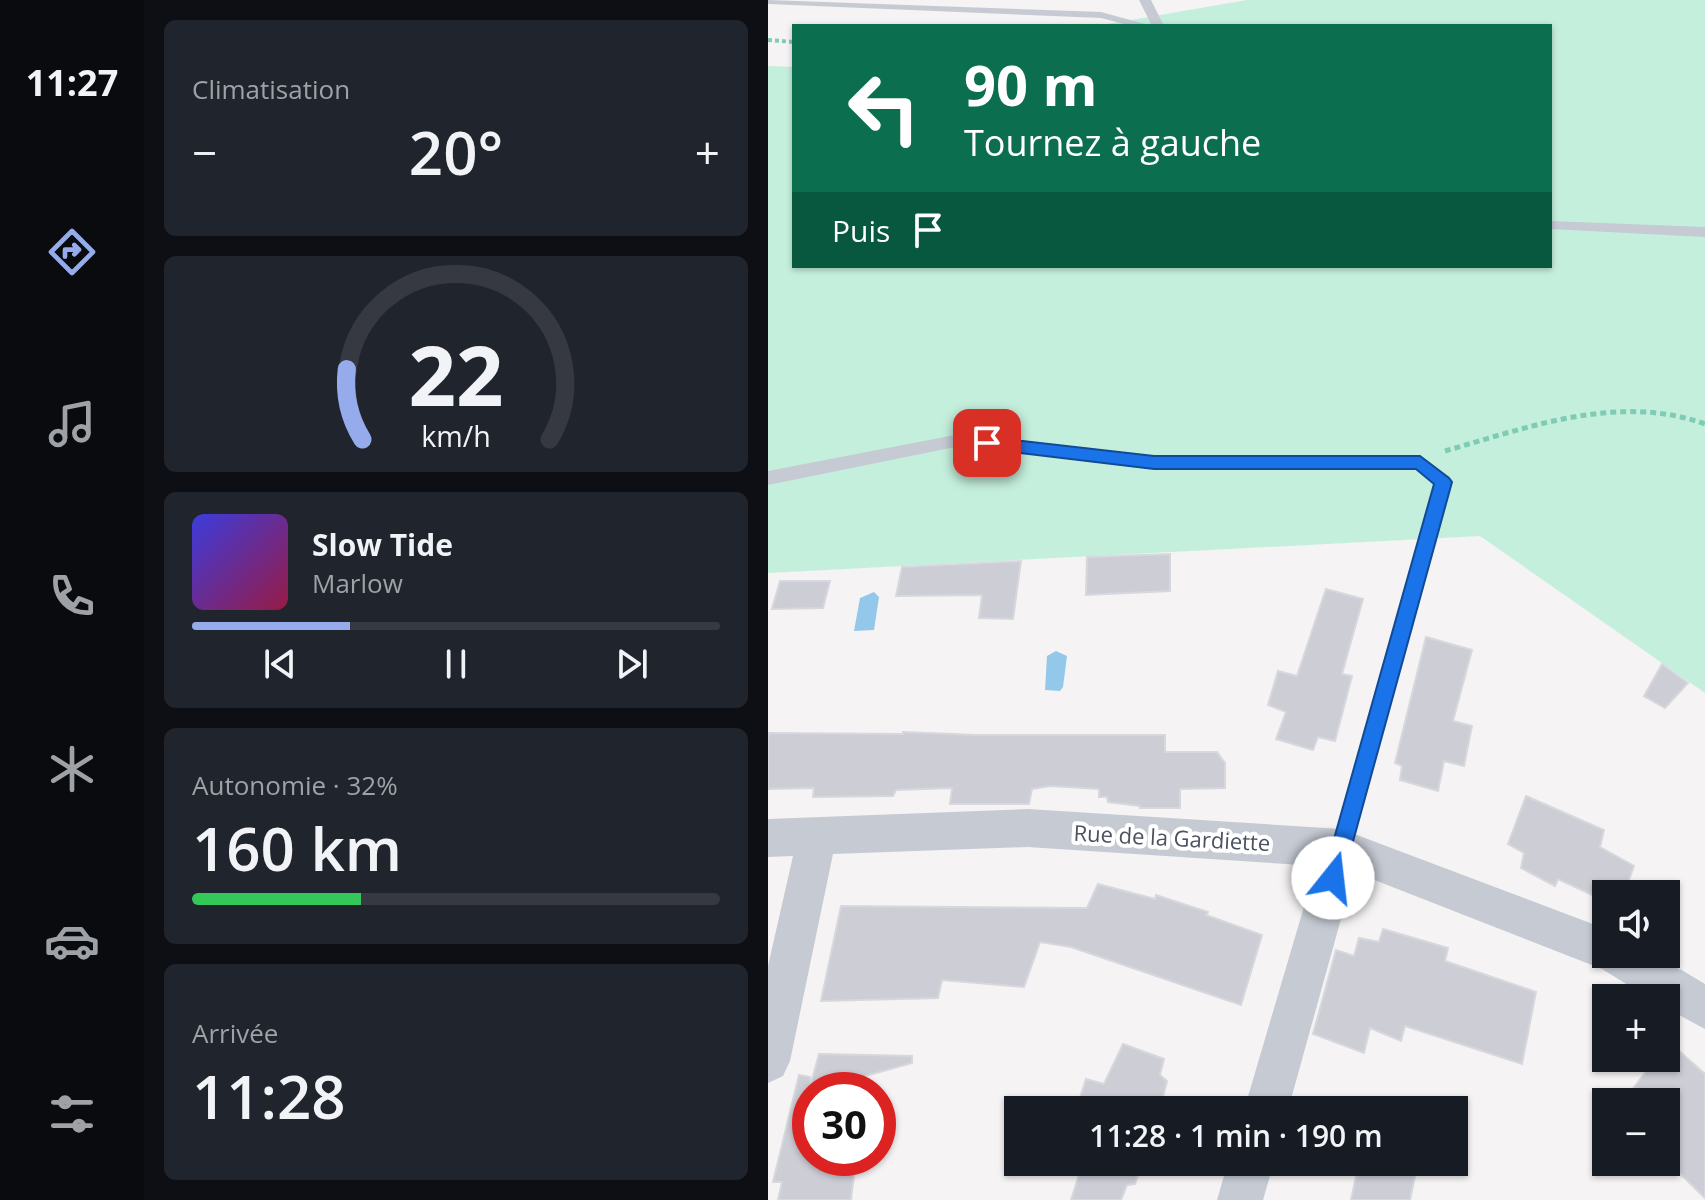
<!DOCTYPE html>
<html lang="fr">
<head>
<meta charset="utf-8">
<style>
	:root { --surface:#171b24; --page:#20242c; --text:#f1f3f6; --muted:#9ea1a6; --line:#363941; --accent:#95abeb }
	body { margin:0; font-family:"Open Sans",sans-serif; background:var(--page); color:var(--text); height:100vh; display:flex; flex-direction:column; font-size:30px; white-space:nowrap }
	* { box-sizing:border-box; margin:0 }
	p { font-size:26px; color:var(--muted) }
	.icon { flex:none; width:44px; height:44px; fill:none; stroke:currentColor; stroke-width:2; stroke-linecap:round; stroke-linejoin:round }
	.map { position:relative; flex:1; overflow:hidden }
	.drawer { display:flex; flex-direction:column; gap:20px; padding:20px; background:#0d0f14; width:624px }
	.drawer>* { flex:none }
	.guide { position:absolute; left:24px; top:24px; width:760px; height:244px; border-radius:0px; box-shadow:0 2px 6px #0004; background:#0b6e4f; color:#fff; overflow:hidden }
	.controls { position:absolute; left:824px; top:880px; display:grid; gap:16px }
	.controls a { display:grid; place-items:center; width:88px; height:88px; border-radius:0px; background:var(--surface); box-shadow:0 2px 6px #0004; font-size:40px }
	.speed { position:absolute; left:24px; top:1072px; display:flex; gap:16px; font-size:40px; font-weight:700; text-align:center }
	.speed>* { display:grid; place-content:center; width:104px; height:104px; border-radius:50%; background:var(--surface); box-shadow:0 2px 6px #0004; line-height:1 }
	.speed .limit { border:12px solid #d22; background:#fff; color:#111 }
	.pin { position:absolute; display:grid; place-items:center; width:68px; height:68px; color:#fff; margin:-34px; border-radius:16px; box-shadow:0 4px 12px #0006 }
	.me { position:absolute; width:88px; margin:-44px; rotate:16deg; stroke-linejoin:round; filter:drop-shadow(0 0 6px #0008) }
	.turn { display:flex; align-items:center; gap:28px; height:168px; padding:0 40px; font-size:36px }
	.turn .icon { width:104px; height:104px; stroke-width:2.5 }
	.turn b { display:block; font-size:56px; line-height:68px }
	.then { display:flex; align-items:center; height:76px; padding:0 40px; background:#0003; gap:16px; font-size:30px }
	.big { font-size:60px; font-weight:600; line-height:1.1 }
	.drawer .tile { flex:1; display:flex; flex-direction:column; justify-content:center; gap:12px; min-width:0; padding:0 28px; border-radius:12px; background:var(--page) }
	.drawer .dial { align-items:center; gap:0 }
	.dial svg { height:208px; overflow:visible; fill:none; stroke:var(--line); stroke-width:7; stroke-linecap:round; text-anchor:middle }
	.dial text { fill:var(--text); stroke:none }
	.song { display:flex; align-items:center; gap:24px }
	.cover { width:96px; height:96px; border-radius:12px; background:linear-gradient(135deg,hsl(240 70% 55%),hsl(340 70% 35%)) }
	.played { height:8px; border-radius:4px; background:linear-gradient(90deg,var(--accent) 30%,var(--line) 30%) }
	.keys { display:flex; justify-content:space-around; direction:ltr }
	.heat { display:flex; justify-content:space-between; align-items:center; font-size:44px; direction:ltr }
	.charge { height:12px; border-radius:6px; background:linear-gradient(90deg,#34c759 32%,var(--line) 0) }
	.trip { position:absolute; left:236px; top:1096px; width:464px; height:80px; border-radius:0px; background:var(--surface); box-shadow:0 2px 6px #0004; font-weight:600; line-height:80px; text-align:center }
	main { display:flex; flex:1; min-height:0 }
	.dock { display:flex; flex-direction:column; width:144px; justify-content:space-around; align-items:center; background:#090b0e; color:var(--muted) }
	.dock .icon { width:56px; height:56px }
	.dock .selected { color:var(--accent) }
	.dock b { font-size:36px; color:var(--text) }
	.map>svg:first-child { display:block }
	.green { fill:#c5efdd }
	.water { fill:#94c8ea }
	.building { fill:#cdced5; stroke:#d7d8de; stroke-width:2 }
	.lines { fill:none; stroke-linecap:round; stroke-linejoin:round }
	.path-far1 { stroke:#7eccb4; stroke-width:4; stroke-dasharray:4 3; stroke-linecap:butt }
	.path { stroke:#7eccb4; stroke-width:5; stroke-dasharray:6 4; stroke-linecap:butt }
	.service { fill:#c5cad3; fill-rule:evenodd }
	.minor { fill:#c5cad3; fill-rule:evenodd }
	.route { fill:#1a73e8; stroke:#114b97; stroke-width:2 }
	.labels { text-anchor:middle; dominant-baseline:central; stroke-width:8; stroke-linejoin:round; paint-order:stroke }
	.street-label { font-size:22px; fill:#4b5260; stroke:#fff }
</style>
</head>
<body>
<main>
<nav class="dock">
<b>11:27</b>
<svg class="icon selected" aria-label="directions" viewBox="0 0 24 24"><path d="M12 3l9 9-9 9-9-9zM9 14v-3h6M13 9l2 2-2 2"/></svg>
<svg class="icon" aria-label="music" viewBox="0 0 24 24"><path d="M9 18V5l10-2v13"/><circle cx="6" cy="18" r="3"/><circle cx="16" cy="16" r="3"/></svg>
<svg class="icon" aria-label="phone" viewBox="0 0 24 24"><path d="M5 4h4l2 5-3 2q2 4 5 5l2-3 5 2v4C11 20 4 13 5 4z"/></svg>
<svg class="icon" aria-label="climate" viewBox="0 0 24 24"><path d="M12 3v18M4 7l16 10M4 17L20 7"/></svg>
<svg class="icon" aria-label="car" viewBox="0 0 24 24"><path d="M5 17H2v-5l4-1 3-4h7l3 4 3 1v5h-3M9 17h6M6 11h13"/><circle cx="7" cy="17" r="2"/><circle cx="17" cy="17" r="2"/></svg>
<svg class="icon" aria-label="filters" viewBox="0 0 24 24"><path d="M4 7h16M4 17h16"/><circle cx="9" cy="7" r="2"/><circle cx="15" cy="17" r="2"/></svg>
</nav>
<section class="drawer">
<div class="tile"><p>Climatisation</p>
<div class="heat"><a>−</a><b class="big">20°</b><a>+</a></div>
</div>
<div class="tile dial"><svg viewBox="0 0 100 80">
<path d="M14 69A42 42 0 1 1 86 69"/>
<path d="M14 69A42 42 0 0 1 8 42" stroke="#95abeb"/>
<text x="50" y="56" font-size="32" font-weight="700">22</text>
<text x="50" y="72" font-size="11">km/h</text>
</svg></div>
<div class="tile">
<div class="song"><i class="cover"></i><div><b>Slow Tide</b><p>Marlow</p></div></div>
<div class="played"></div>
<div class="keys"><svg class="icon" aria-label="previous" viewBox="0 0 24 24"><path d="M18 5L8 12l10 7zM5 5v14"/></svg><svg class="icon" aria-label="pause" viewBox="0 0 24 24"><path d="M8 5v14M16 5v14"/></svg><svg class="icon" aria-label="next" viewBox="0 0 24 24"><path d="M6 5l10 7-10 7zM19 5v14"/></svg></div>
</div>
<div class="tile"><p>Autonomie · 32%</p><b class="big">160 km</b><div class="charge"></div></div>
<div class="tile"><p>Arrivée</p><b class="big">11:28</b></div>
</section>
<div class="map">
<svg width="937" height="1200" viewBox="0 0 937 1200">
	<rect width="100%" height="100%" fill="#f5f3f3"/>
	<path class="green" d="M479,0H937V693L712,536L0,573V66L26,67V266H782V26H328Z"/>
	<path class="water" d="M106,592L111,597L106,630L86,631L92,598Z
		M288,651L299,656L295,687L292,691L277,690L279,656Z"/>
	<path class="building" d="M402,554V591L318,595L319,557Z
		M253,561L245,619L211,618L214,595L128,596L134,567Z
		M12,581H62L55,608L4,609Z
		M558,589L595,599L574,674L584,676L567,741L550,737L545,750L508,739L518,712L500,705L510,671L529,676Z
		M658,637L704,650L685,721L704,726L696,766L676,761L670,791L632,780L634,766L627,763Z
		M894,664L920,683L897,708L876,696Z
		M135,732L209,735H397V752H449L457,763V788L412,789V808H372V806L340,802L339,797H331V789L282,786L264,789L261,804H182L184,788L128,790L125,796L45,797L46,788L0,789V733L135,734Z
		M758,796L836,830L832,847L866,866L856,894H838L833,899L790,879L787,886L753,868L756,853L740,844Z
		M330,884L387,899L388,895L440,912L438,915L494,935L473,1005L303,947L272,942L256,987L174,980L170,998L53,1001L73,906L319,908Z
		M615,929L680,948L677,961L768,992L754,1064L637,1026L633,1041L602,1028L596,1053L545,1034L568,950L586,956L591,938L611,942Z
		M898,1039L937,1074V1198L906,1168L907,1163L898,1153V1102H855L888,1058H898Z
		M355,1044L396,1059L392,1075L399,1081L394,1101L398,1103L397,1110H308L318,1079L336,1084Z
		M51,1054L144,1056V1063L83,1080L81,1090H42V1158H88L83,1200H10L14,1182H5L31,1075L42,1077V1087Z
		M321,1162H374L367,1184L359,1185L353,1200H303L314,1165Z
		M591,1162H650L642,1200H583Z"/>
	<g class="lines">
		<path class="path-far1" d="M0,40L26,42"/>
		<path class="path" d="M677,451C761,427 851,393 937,424"/>
		<path class="service" d="M0,0L333,12L384,26H364L333,18L0,4Z
			M371,0H383L396,26H384Z
			M782,221L937,227V237L782,229Z
			M192,434L386,456H652L681,477L683,482L580,855L573,858L566,855L563,848L666,484L648,468H386L192,446L0,485V471Z"/>
		<path class="minor" d="M260,809L573,829L838,929V954H887L937,984V1029L898,1008V998H881L834,969L586,872L520,1110H476L548,866L260,847L65,854L22,1061L15,1076L0,1083V966L25,856L0,857V819Z
			M460,1162H506L495,1200H449Z"/>
	</g>
	<path class="route" d="M219,437L386,456H652L681,478L684,482L573,885L565,888L558,885L555,878L666,484L648,469H386L219,449L211,443Z"/>
	<g class="labels">
		<g class="street-label">
			<text transform="translate(404 837) rotate(3)">Rue de la Gardiette</text>
		</g>
	</g>
</svg>
<div class="controls">
<a><svg class="icon" aria-label="sound" viewBox="0 0 24 24"><path d="M4 9h4l5-4v14l-5-4H4zM17 9q2 3 0 6"/></svg></a>
<a>+</a>
<a>−</a>
</div>
<div class="speed"><div class="limit">30</div></div>
<div class="pin" style="left:219px;top:443px;background:#d93025"><svg class="icon" aria-label="arrive" viewBox="0 0 24 24"><path d="M6 21V4h12l-3 4 3 4H6"/></svg></div>
<svg class="me" style="left:565px;top:878px" viewBox="-20 -20 40 40"><circle r="19" fill="#fff"/><path d="M0-13L10 11 0 6-10 11z" fill="#1a73e8"/></svg>
<div class="trip">11:28 · 1 min · 190 m</div>
<div class="guide">
<div class="turn"><svg class="icon" aria-label="left" viewBox="0 0 24 24"><path d="M17 20v-9H6M10 6l-5 5 5 5"/></svg><div><b>90 m</b>Tournez à gauche</div></div>
<div class="then">Puis<svg class="icon" aria-label="arrive" viewBox="0 0 24 24"><path d="M6 21V4h12l-3 4 3 4H6"/></svg></div>
</div>
</div>
</main>
</body>
</html>
